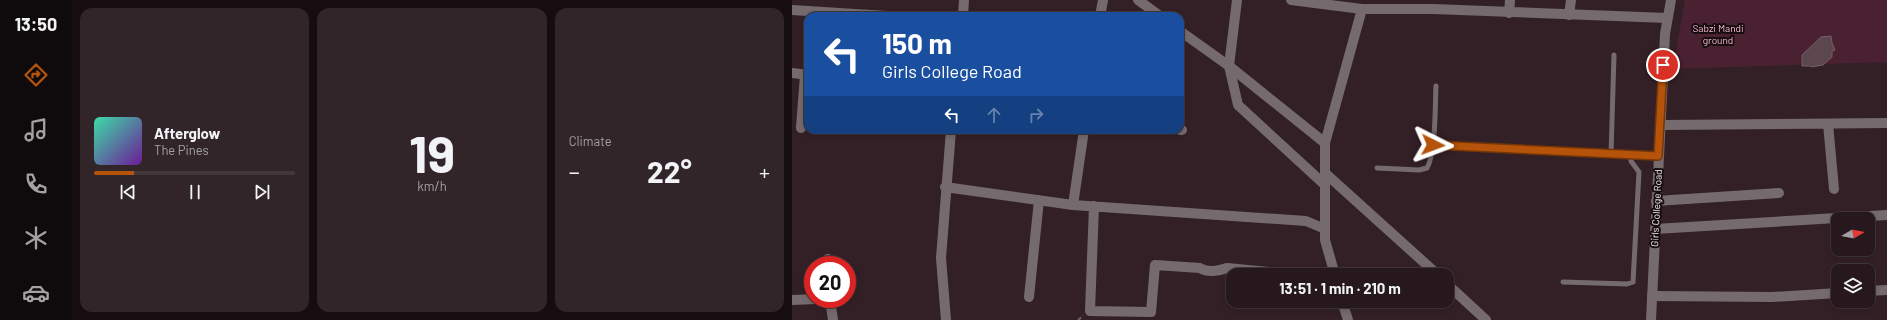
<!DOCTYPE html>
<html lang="en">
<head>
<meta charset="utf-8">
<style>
	:root { --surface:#26181c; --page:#322529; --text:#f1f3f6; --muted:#a4a0a3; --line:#42373b; --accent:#b45309 }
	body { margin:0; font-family:Barlow,sans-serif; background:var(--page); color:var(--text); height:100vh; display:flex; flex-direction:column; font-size:15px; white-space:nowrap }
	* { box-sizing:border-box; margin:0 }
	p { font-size:13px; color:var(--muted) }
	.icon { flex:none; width:22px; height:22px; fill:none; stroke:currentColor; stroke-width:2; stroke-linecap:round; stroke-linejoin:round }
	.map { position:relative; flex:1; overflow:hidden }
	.details { display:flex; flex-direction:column; gap:8px; padding:8px; background:#150d0f; width:720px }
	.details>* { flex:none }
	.guide { position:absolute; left:12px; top:12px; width:380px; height:122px; border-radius:12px; box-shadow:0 2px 6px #0003,0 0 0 1px var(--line); background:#1a4fa0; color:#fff; overflow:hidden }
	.needle { width:26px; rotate:80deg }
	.fabs { position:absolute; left:1039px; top:212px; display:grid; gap:8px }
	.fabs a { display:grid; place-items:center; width:44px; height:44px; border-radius:8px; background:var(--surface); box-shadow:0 2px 6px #0003,0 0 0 1px var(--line); font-size:20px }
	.speed { position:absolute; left:12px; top:256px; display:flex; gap:8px; font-size:20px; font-weight:700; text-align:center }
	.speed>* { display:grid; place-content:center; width:52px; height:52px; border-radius:50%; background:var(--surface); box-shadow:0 2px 6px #0003,0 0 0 1px var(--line); line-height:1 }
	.speed .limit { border:6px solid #d22; background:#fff; color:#111 }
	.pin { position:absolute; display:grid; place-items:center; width:34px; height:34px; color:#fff; margin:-17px; border:2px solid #fff; border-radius:50%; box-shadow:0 1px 4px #0007 }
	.me { position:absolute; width:44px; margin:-22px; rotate:93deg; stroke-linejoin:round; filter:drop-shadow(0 0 3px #0008) }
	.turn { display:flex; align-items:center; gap:14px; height:84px; padding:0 12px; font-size:18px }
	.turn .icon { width:52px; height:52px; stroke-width:2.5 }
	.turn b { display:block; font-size:28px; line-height:34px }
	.lanes { display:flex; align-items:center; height:38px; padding:0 12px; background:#0003; justify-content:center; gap:20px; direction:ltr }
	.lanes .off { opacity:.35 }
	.big { font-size:30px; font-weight:700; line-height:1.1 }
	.details .card { flex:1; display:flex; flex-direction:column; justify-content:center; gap:6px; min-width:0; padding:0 14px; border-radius:12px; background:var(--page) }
	.details .dial { align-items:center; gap:0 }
	.dial b { font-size:52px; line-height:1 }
	.song { display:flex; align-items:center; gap:12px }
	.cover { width:48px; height:48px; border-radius:6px; background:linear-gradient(135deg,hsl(160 70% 55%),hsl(280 70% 35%)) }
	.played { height:4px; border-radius:2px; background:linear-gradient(90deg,var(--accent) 20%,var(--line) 20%) }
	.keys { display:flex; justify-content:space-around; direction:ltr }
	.heat { display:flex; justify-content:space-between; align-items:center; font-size:22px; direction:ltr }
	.details .tiles { flex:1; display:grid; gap:8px; grid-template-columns:repeat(3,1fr) }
	.trip { position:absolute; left:434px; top:268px; width:228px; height:40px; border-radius:12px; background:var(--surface); box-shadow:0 2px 6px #0003,0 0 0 1px var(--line); font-weight:700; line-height:40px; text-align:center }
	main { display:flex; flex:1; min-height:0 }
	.dock { display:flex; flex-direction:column; width:72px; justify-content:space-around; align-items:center; background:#0f0a0b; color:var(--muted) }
	.dock .icon { width:28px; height:28px }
	.dock .on { color:var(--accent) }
	.dock b { font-size:18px; color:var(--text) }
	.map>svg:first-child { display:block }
	.green { fill:#492131 }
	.building { fill:#5c474e; stroke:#755e66 }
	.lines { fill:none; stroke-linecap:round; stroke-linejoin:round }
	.path { stroke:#726066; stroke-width:2; stroke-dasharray:4 2; stroke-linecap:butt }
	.service { stroke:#756b6e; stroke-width:5 }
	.minor { stroke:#756b6e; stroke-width:10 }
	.tertiary { stroke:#756b6e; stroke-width:10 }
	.route-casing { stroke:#753606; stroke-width:10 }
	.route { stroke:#b45309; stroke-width:7 }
	.labels { text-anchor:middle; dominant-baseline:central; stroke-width:4; stroke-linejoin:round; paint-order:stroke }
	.park-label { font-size:10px; fill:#fcb9d1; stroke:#150c0f }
	.street-label { font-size:10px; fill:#fbedf1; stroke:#150c0f }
</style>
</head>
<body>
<main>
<nav class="dock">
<b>13:50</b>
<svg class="icon on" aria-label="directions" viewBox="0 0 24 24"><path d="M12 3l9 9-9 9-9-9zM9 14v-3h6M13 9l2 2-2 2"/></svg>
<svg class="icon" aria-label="music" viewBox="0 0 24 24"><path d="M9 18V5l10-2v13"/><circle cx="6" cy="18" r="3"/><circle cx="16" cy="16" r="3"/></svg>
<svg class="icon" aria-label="phone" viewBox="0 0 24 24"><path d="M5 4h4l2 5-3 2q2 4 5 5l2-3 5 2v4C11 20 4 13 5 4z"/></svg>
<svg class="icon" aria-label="climate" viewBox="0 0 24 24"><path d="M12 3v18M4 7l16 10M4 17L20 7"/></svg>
<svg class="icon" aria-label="car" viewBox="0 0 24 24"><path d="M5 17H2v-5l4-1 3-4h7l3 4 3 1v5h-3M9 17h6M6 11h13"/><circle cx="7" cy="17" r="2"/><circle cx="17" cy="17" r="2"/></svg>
</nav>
<section class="details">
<div class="tiles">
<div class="card">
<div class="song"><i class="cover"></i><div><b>Afterglow</b><p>The Pines</p></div></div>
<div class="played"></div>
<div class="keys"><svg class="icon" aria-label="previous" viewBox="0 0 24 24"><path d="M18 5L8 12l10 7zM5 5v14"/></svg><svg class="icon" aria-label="pause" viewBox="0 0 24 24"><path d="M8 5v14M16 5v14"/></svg><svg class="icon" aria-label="next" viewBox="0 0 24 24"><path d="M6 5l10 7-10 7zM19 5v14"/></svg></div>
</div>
<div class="card dial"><b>19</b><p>km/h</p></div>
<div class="card"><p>Climate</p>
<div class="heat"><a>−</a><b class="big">22°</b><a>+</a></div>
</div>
</div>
</section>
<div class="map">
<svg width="1095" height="320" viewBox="0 0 1095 320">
	<rect width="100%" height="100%" fill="#332026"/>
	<path class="green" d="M893,0H1095V62L881,69Z"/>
	<path class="building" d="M1039,36L1040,43L1043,50L1040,51V57L1031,65L1020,67L1019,66H1010V55L1029,37Z"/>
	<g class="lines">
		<path class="path" d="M286,320L291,316"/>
		<path class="service" d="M641,145L866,156
			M819,155L822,55
			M585,168L627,170L635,168C644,153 643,105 644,86
			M771,282L835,284L841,282L847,172L839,161V156"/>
		<path class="minor" d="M445,0L437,66L446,105L533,185
			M499,0L570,9H641L875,18
			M0,10L95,16
			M717,13L718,0
			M777,15L779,0
			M171,16L172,0
			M308,16L311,0
			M0,73L16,75
			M1036,124L1042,189
			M868,125L1095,123
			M9,128L13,75
			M292,130L281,205L514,221L533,229
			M388,130H390
			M533,143L570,9
			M533,173L646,275
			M153,187L281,205
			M864,201L987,193
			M302,206L298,311L359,312L363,265L408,268C415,273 427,271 435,268L498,274H543
			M863,229L1095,215
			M36,259V265
			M655,284L694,320
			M1076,291L1095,290
			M860,296L980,297L1046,293
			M237,297L247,200
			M38,299L41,320
			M0,300L24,299
			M154,320L149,258L159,130"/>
		<path class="tertiary" d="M346,0L368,16
			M388,31L437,66L533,143V240L543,275
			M550,301L556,320
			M859,320L873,34L879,0"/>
	</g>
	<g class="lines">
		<defs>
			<path id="route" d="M641,145L866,156L871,65"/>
		</defs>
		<use href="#route" class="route-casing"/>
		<use href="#route" class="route"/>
	</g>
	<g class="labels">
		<g class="park-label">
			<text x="926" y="28">Sabzi Mandi<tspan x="926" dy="12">ground</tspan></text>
		</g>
		<g class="street-label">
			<text transform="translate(864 208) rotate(-87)">Girls College Road</text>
		</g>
	</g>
</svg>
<div class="fabs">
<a><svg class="needle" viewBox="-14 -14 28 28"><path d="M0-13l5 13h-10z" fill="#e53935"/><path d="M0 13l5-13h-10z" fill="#a4a0a3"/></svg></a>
<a><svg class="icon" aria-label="layers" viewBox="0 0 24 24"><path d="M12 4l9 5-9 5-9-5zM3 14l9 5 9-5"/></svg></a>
</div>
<div class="speed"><div class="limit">20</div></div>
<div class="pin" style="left:871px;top:65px;background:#d93025"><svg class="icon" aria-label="arrive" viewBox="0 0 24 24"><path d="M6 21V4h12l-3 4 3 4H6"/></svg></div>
<svg class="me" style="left:641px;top:145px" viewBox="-20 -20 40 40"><path d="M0-17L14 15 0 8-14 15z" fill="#b45309" stroke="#fff" stroke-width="4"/></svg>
<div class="trip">13:51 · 1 min · 210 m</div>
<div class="guide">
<div class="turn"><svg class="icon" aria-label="left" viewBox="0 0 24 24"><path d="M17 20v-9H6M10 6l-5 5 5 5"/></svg><div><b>150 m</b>Girls College Road</div></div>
<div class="lanes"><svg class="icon" aria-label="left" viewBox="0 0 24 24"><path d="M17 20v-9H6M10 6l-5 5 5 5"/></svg><svg class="icon off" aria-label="ahead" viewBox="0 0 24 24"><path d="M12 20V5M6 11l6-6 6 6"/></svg><svg class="icon off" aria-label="right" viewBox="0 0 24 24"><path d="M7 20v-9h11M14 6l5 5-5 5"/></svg></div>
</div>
</div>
</main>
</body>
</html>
